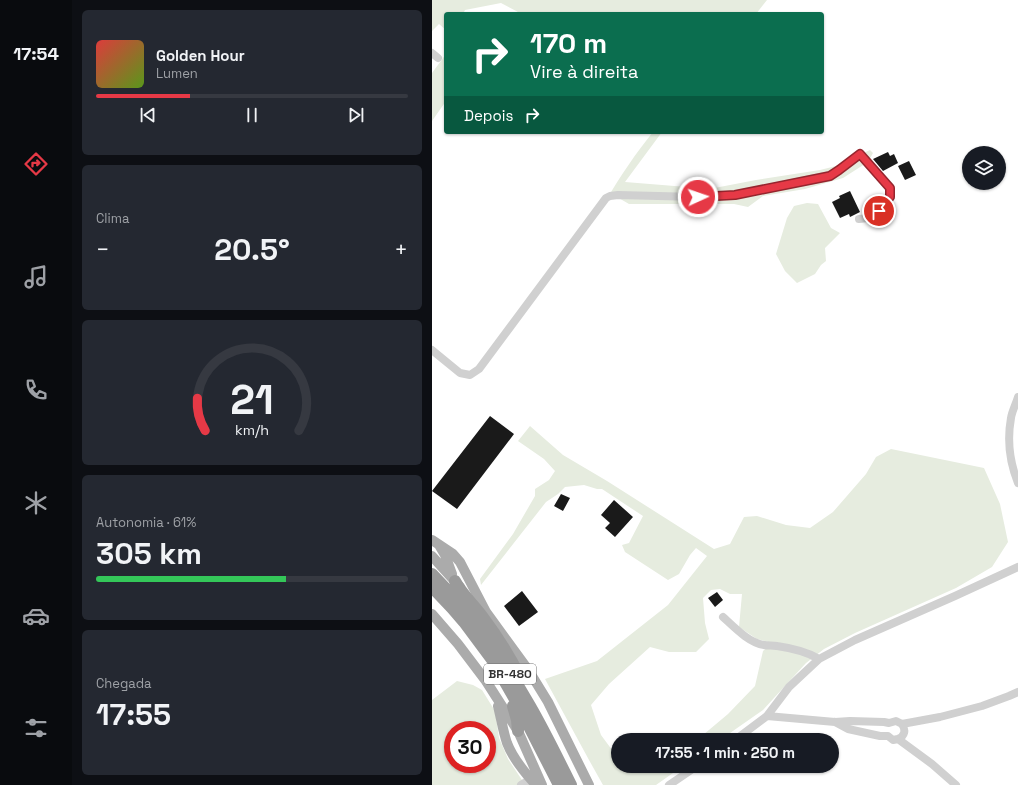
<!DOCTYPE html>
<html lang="pt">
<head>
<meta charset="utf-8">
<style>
	:root { --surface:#171b24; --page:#242831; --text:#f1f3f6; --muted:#9ea1a6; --line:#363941; --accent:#e63946 }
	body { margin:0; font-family:"Space Grotesk",sans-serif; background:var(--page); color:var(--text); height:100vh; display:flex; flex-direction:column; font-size:15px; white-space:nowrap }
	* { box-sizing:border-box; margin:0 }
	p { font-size:13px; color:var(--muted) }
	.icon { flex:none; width:22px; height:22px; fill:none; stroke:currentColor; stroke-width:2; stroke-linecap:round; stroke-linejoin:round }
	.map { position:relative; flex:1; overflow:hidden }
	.details { display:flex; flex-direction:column; gap:10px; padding:10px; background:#0d0f14; width:360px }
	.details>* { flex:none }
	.top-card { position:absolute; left:12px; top:12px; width:380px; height:122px; border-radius:4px; box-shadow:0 1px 3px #0004; background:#0b6e4f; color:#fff; overflow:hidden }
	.buttons { position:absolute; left:530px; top:146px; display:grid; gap:8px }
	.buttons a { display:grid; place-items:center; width:44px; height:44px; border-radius:50%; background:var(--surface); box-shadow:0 1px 3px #0004; font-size:20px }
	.speed { position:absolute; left:12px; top:721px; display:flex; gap:8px; font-size:20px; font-weight:700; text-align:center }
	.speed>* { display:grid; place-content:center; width:52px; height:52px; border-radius:50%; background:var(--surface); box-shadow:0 1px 3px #0004; line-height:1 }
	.speed .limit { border:6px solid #d22; background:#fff; color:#111 }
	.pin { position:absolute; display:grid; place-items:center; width:34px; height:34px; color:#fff; margin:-17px; border:2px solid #fff; border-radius:50%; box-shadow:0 1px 4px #0007 }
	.me { position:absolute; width:44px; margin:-22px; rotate:87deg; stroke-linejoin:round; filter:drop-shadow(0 0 3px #0008) }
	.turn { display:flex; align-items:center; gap:14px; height:84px; padding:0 20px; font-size:18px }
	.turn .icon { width:52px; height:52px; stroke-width:2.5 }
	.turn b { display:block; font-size:28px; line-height:34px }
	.then { display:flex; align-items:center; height:38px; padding:0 20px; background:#0003; gap:8px; font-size:15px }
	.big { font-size:30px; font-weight:700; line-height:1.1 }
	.details .tile { flex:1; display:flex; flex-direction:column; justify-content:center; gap:6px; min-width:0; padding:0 14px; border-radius:6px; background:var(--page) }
	.details .dial { align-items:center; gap:0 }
	.dial svg { height:104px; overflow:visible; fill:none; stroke:var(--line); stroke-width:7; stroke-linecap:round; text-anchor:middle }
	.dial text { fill:var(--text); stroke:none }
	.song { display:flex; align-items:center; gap:12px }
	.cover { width:48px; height:48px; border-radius:6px; background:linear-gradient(135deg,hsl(0 70% 55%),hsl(90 70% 35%)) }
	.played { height:4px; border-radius:2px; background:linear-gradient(90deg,var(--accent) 30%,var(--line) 30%) }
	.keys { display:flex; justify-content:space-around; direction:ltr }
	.heat { display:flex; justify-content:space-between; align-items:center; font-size:22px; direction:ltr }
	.charge { height:6px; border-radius:3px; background:linear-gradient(90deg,#34c759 61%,var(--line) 0) }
	.trip { position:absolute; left:179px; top:733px; width:228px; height:40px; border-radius:20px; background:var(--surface); box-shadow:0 1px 3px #0004; font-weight:700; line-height:40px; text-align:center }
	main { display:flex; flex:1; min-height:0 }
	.dock { display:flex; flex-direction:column; width:72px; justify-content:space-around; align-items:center; background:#090b0e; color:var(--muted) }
	.dock .icon { width:28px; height:28px }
	.dock .active { color:var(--accent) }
	.dock b { font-size:18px; color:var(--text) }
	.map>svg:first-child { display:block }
	.green { fill:#e6ecdf; fill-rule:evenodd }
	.building { fill:#1a1a1a }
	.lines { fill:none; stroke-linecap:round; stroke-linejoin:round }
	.minor { stroke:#d0d0d0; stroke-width:8 }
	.major { stroke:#ababab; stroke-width:10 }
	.highway { stroke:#9a9a9a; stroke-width:12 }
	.route-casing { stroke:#96252e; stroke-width:10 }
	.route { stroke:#e63946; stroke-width:7 }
	.labels { text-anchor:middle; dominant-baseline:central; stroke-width:4; stroke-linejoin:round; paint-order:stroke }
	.shield { fill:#fff; stroke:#707070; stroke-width:1 }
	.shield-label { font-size:12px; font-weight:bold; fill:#333 }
</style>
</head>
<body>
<main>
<nav class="dock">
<b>17:54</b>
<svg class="icon active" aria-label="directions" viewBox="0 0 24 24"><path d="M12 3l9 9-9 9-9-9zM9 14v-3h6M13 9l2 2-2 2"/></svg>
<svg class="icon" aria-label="music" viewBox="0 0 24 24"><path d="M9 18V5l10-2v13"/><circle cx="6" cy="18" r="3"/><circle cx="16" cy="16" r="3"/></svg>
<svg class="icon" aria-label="phone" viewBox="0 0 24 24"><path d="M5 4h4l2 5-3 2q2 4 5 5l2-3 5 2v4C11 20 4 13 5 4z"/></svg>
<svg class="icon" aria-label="climate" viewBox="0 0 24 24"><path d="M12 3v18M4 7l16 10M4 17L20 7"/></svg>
<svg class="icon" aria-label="car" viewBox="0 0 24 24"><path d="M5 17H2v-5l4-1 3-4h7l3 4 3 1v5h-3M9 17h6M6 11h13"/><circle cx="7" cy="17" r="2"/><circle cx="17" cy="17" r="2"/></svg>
<svg class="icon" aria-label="filters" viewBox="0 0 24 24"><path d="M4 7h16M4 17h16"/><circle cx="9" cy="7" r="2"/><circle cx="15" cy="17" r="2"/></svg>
</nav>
<section class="details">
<div class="tile">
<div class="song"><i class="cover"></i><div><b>Golden Hour</b><p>Lumen</p></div></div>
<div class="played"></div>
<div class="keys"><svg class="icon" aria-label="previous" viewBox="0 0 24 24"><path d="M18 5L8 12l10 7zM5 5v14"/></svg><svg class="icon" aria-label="pause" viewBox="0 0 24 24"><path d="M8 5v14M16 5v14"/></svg><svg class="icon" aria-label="next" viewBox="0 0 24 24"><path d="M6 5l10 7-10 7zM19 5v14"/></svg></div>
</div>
<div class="tile"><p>Clima</p>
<div class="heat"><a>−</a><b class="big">20.5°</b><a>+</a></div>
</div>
<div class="tile dial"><svg viewBox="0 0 100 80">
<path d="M14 69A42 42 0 1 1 86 69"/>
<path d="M14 69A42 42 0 0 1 8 44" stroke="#e63946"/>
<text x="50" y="56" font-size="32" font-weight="700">21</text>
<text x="50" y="72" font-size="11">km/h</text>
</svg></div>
<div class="tile"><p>Autonomia · 61%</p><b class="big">305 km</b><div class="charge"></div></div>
<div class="tile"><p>Chegada</p><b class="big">17:55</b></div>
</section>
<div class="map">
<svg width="586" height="785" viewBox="0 0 586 785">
	<rect width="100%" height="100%" fill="#fff"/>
	<path class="green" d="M0,0H335L324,14H101L86,12L69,3L33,10L31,14H14V30L7,24L0,31Z
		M14,54V101L0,121V73Z
		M221,132H230L193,182L255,187L272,190L324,180L388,170L404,166L438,150L441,153L436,162L411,178L373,189L331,196L316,207L302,204H197L185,197L175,199C189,175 204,153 221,132Z
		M375,203L386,204L399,228L408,233L393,248L394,261L389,265L383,274L365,283L353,271L344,254L355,218L362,206Z
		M98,426L131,455L175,481L282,549L298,544L312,517L325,516L354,525L378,528L401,512L434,474L444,457L459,449L552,468L568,504L576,542L560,567L524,588L423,633L392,649L374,663L331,710L288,740H265L296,714L323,686L331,651L340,643L325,639L307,627L310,594H298L288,589L279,590L271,598L273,623L277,639L264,652H237L218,647L177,684L159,705L169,735L186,758V766H199L204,769L223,766H251L224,785H171L157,760L113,679L165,661L236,605L275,556L264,548L258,555L247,574L236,580L193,552L190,545L197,543L211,516L170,489H165L152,485L133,487L126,494L114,502L49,585L48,579L81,534L103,496V489L117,480L123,471L112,459L86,441Z
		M25,681L41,685L50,690L63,711L67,738L76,759L92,783L89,785H0V700ZM21,730H55V764H21Z"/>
	<path class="building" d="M456,152L458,156L462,154L466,163L451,171L441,159Z
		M477,161L484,175L473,180L466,166Z
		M418,191L428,212L418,217L417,214L408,218L400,202L408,198L407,196Z
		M58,416L82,434L25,509L0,491Z
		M129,494L138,498L131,511L122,506Z
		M182,500L201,517L183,537L173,528L178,523L169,515Z
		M90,591L106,612L87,626L72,606Z
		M285,592L291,600L283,607L276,598Z"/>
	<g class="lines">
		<path class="minor" d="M0,53L6,58
			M0,350L28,373L38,375L47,369L174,198L178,196L186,195L266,197L303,195L397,175L407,170L428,153L458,188V197L447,211L436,218L427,219
			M586,397C584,404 580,411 579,418C575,440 578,463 586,483
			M291,617C302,627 317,643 332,645C336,646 341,645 345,646C359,648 374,651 387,659
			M335,716L403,722L418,721L452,722L457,723L464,721L470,724L508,717L550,706L577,696L586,692
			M403,722L416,729L448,736H456L461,740L466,739L500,764L524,785
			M466,739C473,736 474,730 470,724
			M303,740L335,716L357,687L387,659L423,640L523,596L586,567
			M89,785L99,779
			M237,785L265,766"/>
		<path class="major" d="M0,540L21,554L28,562L54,612L97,671L116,702L157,785
			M7,545L13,555L20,574
			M0,556L28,587
			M0,614L26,644L54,681L86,731L110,785
			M66,706C69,718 71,731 75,743C81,759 93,773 104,785"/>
		<path class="highway" d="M0,574C39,613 71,658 98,706C113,732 126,759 139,785
			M23,581C30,594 41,604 50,616C65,636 78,656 89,679
			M0,587L20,608L32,622L61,661L85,703L127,785
			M81,706L85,720L86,731"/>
	</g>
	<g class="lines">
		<defs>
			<path id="route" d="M266,197L303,195L398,176L407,170L428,154L458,188V197L447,211"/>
		</defs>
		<use href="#route" class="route-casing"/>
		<use href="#route" class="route"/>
	</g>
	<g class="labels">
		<rect class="shield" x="52" y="664" width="52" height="20" rx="3"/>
		<g class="shield-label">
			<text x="78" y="674">BR-480</text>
		</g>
	</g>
</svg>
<div class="buttons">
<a><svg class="icon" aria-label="layers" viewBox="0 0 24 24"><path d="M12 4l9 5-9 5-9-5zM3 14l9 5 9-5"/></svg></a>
</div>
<div class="speed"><div class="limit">30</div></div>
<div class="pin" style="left:447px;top:211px;background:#d93025"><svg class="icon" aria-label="arrive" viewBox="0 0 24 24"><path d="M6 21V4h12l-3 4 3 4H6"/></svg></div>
<svg class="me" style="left:266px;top:197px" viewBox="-20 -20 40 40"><circle r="17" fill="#e63946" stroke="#fff" stroke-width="3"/><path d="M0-11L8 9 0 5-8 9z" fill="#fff"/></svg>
<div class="trip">17:55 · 1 min · 250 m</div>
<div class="top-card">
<div class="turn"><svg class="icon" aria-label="right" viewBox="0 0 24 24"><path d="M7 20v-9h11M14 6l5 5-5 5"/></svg><div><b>170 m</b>Vire à direita</div></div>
<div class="then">Depois<svg class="icon" aria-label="right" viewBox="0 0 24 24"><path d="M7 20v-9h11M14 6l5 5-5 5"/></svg></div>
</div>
</div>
</main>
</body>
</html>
